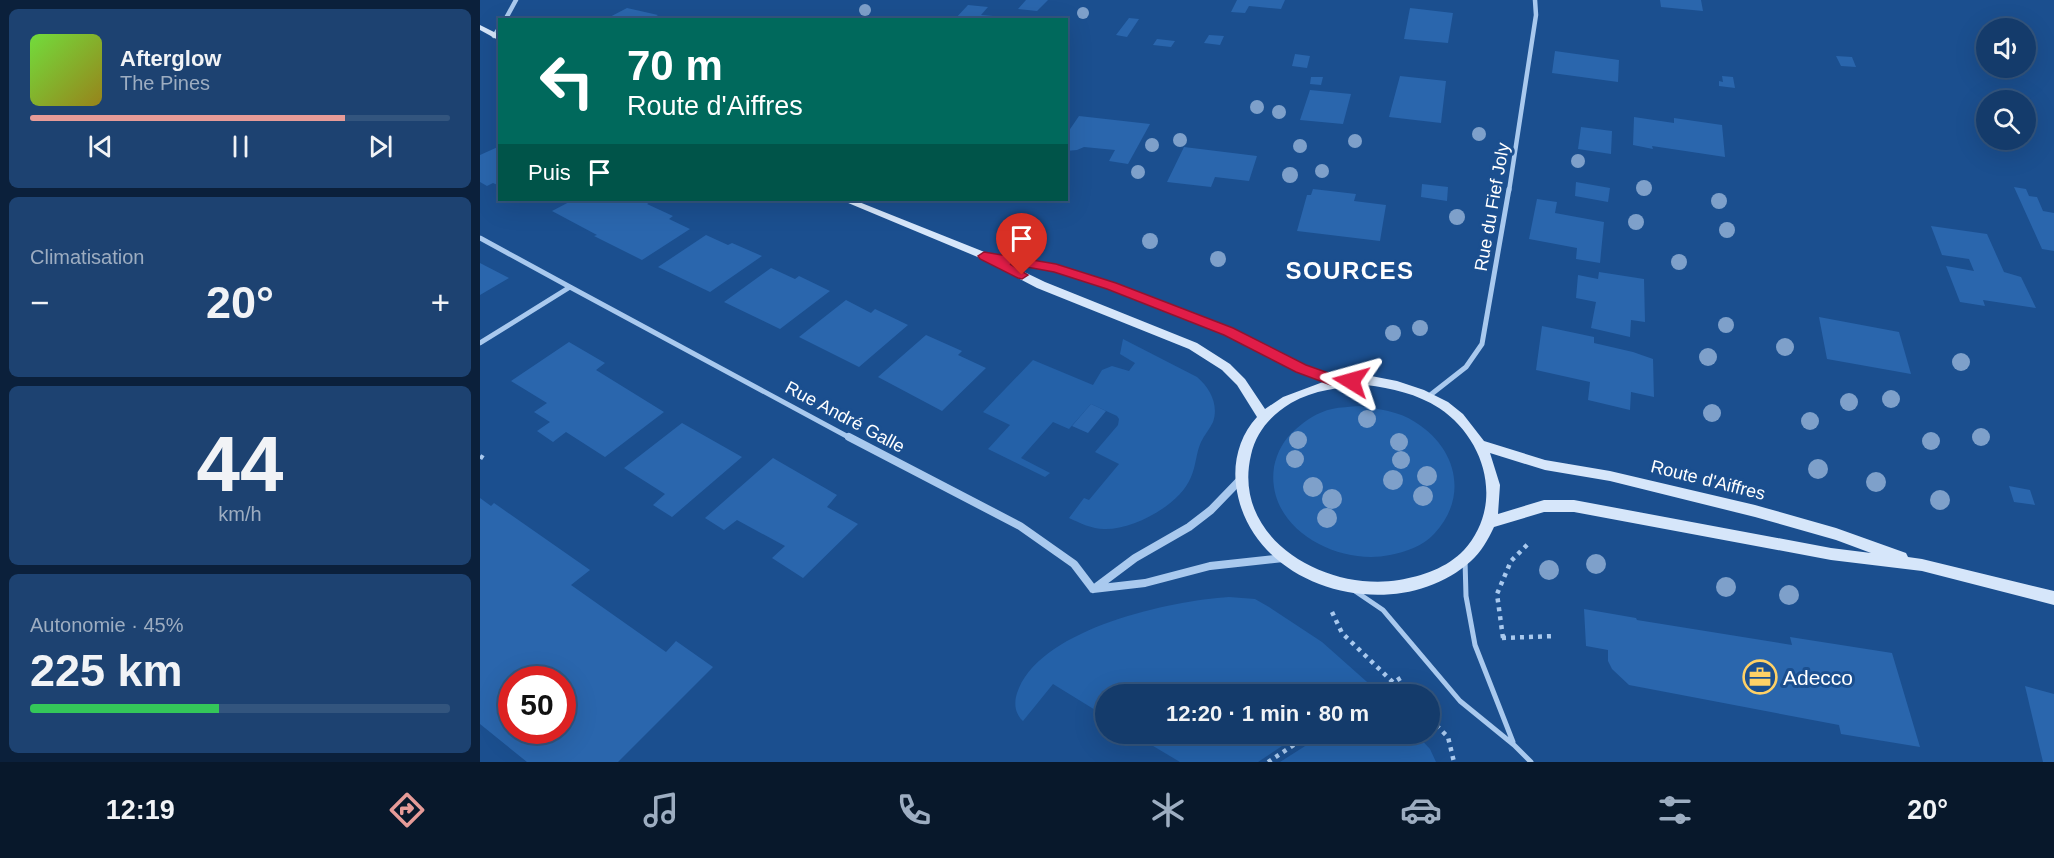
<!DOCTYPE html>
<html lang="fr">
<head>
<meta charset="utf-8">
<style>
	:root { --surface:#143b6b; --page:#1d4271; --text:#f1f3f6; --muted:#9dadc1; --line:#33557e; --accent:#e69b98 }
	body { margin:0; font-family:Arial,sans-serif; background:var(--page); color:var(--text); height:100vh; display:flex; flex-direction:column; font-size:22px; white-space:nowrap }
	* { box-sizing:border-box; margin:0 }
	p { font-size:20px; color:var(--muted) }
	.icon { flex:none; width:33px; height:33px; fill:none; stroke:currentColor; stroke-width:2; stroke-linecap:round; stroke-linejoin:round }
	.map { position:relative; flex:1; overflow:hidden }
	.panel { display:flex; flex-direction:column; gap:9px; padding:9px; background:#0b203b; width:480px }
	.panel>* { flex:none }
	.hud { position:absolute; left:18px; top:18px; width:570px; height:183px; border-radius:0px; box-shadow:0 6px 24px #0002,0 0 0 2px var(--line); background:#00695c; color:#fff; overflow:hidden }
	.controls { position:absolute; left:1496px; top:18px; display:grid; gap:12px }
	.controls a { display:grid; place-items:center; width:60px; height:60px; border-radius:50%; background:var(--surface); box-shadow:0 6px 24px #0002,0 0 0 2px var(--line); font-size:30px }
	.speed { position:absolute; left:18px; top:666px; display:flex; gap:12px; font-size:30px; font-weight:700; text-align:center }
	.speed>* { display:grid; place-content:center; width:78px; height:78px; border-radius:50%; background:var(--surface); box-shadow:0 6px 24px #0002,0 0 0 2px var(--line); line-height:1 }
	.speed .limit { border:9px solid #d22; background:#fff; color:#111 }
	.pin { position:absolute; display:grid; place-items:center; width:51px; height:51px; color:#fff; margin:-62px -26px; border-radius:50% 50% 50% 0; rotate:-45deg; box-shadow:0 0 6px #0007 }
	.pin .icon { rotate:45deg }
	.me { position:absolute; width:66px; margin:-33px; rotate:278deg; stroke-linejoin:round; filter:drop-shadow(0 0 4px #0008) }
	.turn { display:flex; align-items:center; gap:21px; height:126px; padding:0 30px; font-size:27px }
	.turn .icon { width:78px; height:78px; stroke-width:2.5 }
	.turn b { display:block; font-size:42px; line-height:51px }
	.then { display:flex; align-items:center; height:57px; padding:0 30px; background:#0003; gap:12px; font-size:22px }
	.big { font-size:45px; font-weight:700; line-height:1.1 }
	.panel .widget { flex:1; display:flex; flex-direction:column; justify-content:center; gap:9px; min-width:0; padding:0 21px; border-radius:9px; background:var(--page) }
	.panel .dial { align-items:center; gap:0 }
	.dial b { font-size:78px; line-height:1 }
	.song { display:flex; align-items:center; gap:18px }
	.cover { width:72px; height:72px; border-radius:9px; background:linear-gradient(135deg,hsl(100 70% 55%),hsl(50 70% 35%)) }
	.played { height:6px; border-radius:3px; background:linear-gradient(90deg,var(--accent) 75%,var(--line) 75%) }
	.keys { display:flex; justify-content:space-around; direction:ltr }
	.heat { display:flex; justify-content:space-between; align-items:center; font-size:33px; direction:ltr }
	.charge { height:9px; border-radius:4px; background:linear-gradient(90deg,#34c759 45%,var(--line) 0) }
	.trip { position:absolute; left:615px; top:684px; width:345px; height:60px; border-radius:30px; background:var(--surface); box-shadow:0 6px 24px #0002,0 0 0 2px var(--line); font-weight:700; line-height:60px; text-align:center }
	.dock { display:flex; height:96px; justify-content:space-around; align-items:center; background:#08182b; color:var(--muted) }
	.dock .icon { width:42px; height:42px }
	.dock .on { color:var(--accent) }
	.dock b { font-size:27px; color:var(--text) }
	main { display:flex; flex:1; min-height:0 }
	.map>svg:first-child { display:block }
	.green { fill:#2461a8 }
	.building { fill:#2a66ad; fill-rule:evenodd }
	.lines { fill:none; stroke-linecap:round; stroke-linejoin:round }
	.path { stroke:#a9c9ee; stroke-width:4.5; stroke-dasharray:4 5; stroke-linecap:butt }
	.lane { stroke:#a9c9ee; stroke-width:5 }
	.street-far2 { stroke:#a9c9ee; stroke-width:4.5 }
	.street-far1 { stroke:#a9c9ee; stroke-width:5 }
	.street { stroke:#a9c9ee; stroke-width:8 }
	.secondary { fill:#d6e6fa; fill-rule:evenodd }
	.tree { fill:#7ea0ca }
	.route { fill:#e11d48; stroke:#92132f; stroke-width:1.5 }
	.labels { text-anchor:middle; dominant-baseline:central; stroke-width:6; stroke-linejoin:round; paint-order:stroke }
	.street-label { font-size:18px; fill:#fff; stroke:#1b4f8f }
	.near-poi-label { font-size:21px; fill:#fff; stroke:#1b4f8f; text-anchor:start }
	.district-label { font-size:24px; font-weight:bold; letter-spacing:1.5px; fill:#fff; stroke:#1b4f8f }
</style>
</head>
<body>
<main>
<section class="panel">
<div class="widget">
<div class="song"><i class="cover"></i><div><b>Afterglow</b><p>The Pines</p></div></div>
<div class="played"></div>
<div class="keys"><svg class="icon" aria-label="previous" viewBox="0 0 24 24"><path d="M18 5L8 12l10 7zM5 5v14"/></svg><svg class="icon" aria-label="pause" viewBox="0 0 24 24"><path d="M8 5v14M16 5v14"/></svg><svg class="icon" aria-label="next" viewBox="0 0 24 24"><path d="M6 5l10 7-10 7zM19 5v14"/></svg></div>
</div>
<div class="widget"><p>Climatisation</p>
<div class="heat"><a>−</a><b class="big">20°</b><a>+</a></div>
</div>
<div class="widget dial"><b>44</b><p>km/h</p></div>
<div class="widget"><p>Autonomie · 45%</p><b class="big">225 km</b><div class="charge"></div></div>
</section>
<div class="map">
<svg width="1574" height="762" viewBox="0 0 1574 762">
	<rect width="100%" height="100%" fill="#1b4f8f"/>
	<path class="green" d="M643,339L717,377C730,388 739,405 733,422C730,429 724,435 721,442C716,453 716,466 711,477C700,505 653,530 624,529C612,529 600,523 589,518L604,498L609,500L639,464L615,452L638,425L639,419L637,416L611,404L589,429L573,422L541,458L570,473L565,477L508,449L530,425L503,412L553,360L613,385L622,370L632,366L649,371L655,363L640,354Z
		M879,406C898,409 919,411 935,422C977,448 989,497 954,534C943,546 925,552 910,555C857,566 785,528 794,467C797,452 804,439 816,429C826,420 838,412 852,409C860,407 870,407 879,406Z
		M749,597L775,599L789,607L842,642L895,689L884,694H626L625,716L573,684L543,721C533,712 534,699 539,688C565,628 689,601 749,597Z
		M653,734H820L778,762H700Z
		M844,734H936L950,749L956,762H800Z"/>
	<path class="building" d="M546,0H568L557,11L538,9Z
		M757,0H805L801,9L769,6L765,13L751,12Z
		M1180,0H1221L1223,11L1181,7Z
		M488,5L508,7L501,15L513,16L512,20H474Z
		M147,8L178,15L170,20H124Z
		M930,8L973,13L968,43L924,39Z
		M649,18L659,19L647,37L636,35Z
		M729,35L744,36L740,45L724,43Z
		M677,39L695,41L691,47L673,45Z
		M1075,51L1139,60L1138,82L1072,73Z
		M815,54L830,56L827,68L812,66Z
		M1356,56L1372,57L1376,67L1361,66Z
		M920,76L966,81L961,123L909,117Z
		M1242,76L1253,77L1255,88L1239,86V81L1243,82Z
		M831,77H843L841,85L830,84Z
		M830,90L871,94L863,124L820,120Z
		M599,116L670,124L648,164L629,161L635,150L604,147L597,150L586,151V135Z
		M1154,117L1194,123V118L1242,125L1245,157L1172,146L1173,149L1153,145Z
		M1101,127L1132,131L1131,154L1098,149Z
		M20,146V186L13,183L7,186L0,182V155Z
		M704,147L777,156L769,181L735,177L731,187L687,182Z
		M1096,182L1130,188L1128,202L1095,196Z
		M942,184L968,187L967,201L941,197Z
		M1534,187L1546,189L1549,196L1557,197L1563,211L1574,213V251L1562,249Z
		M833,189L876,194L874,201L906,205L900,241L817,231L827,195H831Z
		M1057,199L1077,202L1075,213L1124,222L1120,263L1096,259L1097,248L1049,239Z
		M93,200H164L170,202L167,204L193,216L189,219L210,229L162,260L114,236L117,235L72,211Z
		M1451,226L1507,234L1524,272L1541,277L1556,308L1503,300L1505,306L1480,302L1466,266L1494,271L1489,259L1462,255Z
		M226,235L248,245L252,243L282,256L230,292L178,267Z
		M0,263L29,278L0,295Z
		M291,268L315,279L319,276L350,291L300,329L244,302Z
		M1119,272L1164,279L1165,322L1151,320L1150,337L1111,328L1116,302L1096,298L1098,275L1118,279Z
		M366,300L391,313L395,309L428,325L379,367L319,337Z
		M1339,317L1419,332L1431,374L1347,359Z
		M1062,326L1114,337V343L1153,352L1173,359L1174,397L1151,392L1150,410L1108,400L1110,382L1056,370Z
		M446,335L482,351L478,355L506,368L462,411L398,377Z
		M89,342L125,363L116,370L184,412L125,457L86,432L73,442L57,431L70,422L54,412L67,403L31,381Z
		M611,404L626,411L608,433L592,426Z
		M202,423L262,457L192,517L173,505L185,494L144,468Z
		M293,458L357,495L347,507L378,524L323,578L292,558L305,546L257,520L244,530L225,518Z
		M1529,486L1550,490L1555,505L1534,502Z
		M0,498L11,506L14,503L110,570L91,585L186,652L196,641L233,667L138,762H47L0,724ZM32,680H82V730H32Z
		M1104,609L1156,618L1157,620L1312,645L1310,637L1412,653L1440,747L1361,734L1359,725L1149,685L1132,669L1128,661V650L1106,646Z
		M1545,686L1574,694V762H1563Z"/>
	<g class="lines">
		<path class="path" d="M0,456L6,460
			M852,612L862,633L925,694
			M1022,638L1075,636
			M1023,638L1017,594L1031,561L1050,542
			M894,694L924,676
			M950,719L968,737L974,762
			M788,762L830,734"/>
		<path class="lane" d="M985,560L986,596L995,645L1033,742
			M875,591L903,610L980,701L1034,745L1051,762"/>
		<path class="street-far2" d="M25,20L36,0
			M14,36L20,27
			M1029,191L1056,15L1055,0"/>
		<path class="street-far1" d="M0,238L90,287
			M0,343L90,287L372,439
			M949,396L986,367L1002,344L1029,189"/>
		<path class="street" d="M369,437L540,526L594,564L613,589
			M615,588L655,558L709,527L731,510L760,480
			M613,589L665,583L730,566L803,558"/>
		<path class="secondary" d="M0,25L20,35V41L0,30Z
			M361,200H374L512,255L576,264L635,283L753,329L825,366L860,378L886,375L917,381L944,390L968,402L983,414L1004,441L1065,460L1130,471L1275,505L1356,528L1426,553L1428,557L1442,559L1574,591V605L1442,571L1351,560L1094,512H1064L1014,527C1008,540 1001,552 991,561C916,629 769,590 756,485C753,461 760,435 777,417L757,385L742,370L709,349L557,288L500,258ZM528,264L575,271L627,289L745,335L817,372L843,382L803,397L785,409L765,379L750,364L717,343L565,282ZM886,385C912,388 937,394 959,408C1007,440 1024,506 984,550C967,568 942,576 919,580C846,592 751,539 771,455C776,432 791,415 811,403C834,390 860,387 886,385ZM1010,453L1065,470L1130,481L1275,517L1356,540L1391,553L1351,548L1094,500H1064L1018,514L1020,485Z"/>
	</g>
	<g class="tree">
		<circle cx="385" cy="10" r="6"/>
		<circle cx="603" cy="13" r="6"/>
		<circle cx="777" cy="107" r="7"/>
		<circle cx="799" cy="112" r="7"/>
		<circle cx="999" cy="134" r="7"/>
		<circle cx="700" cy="140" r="7"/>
		<circle cx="875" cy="141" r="7"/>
		<circle cx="672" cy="145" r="7"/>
		<circle cx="820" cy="146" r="7"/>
		<circle cx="1098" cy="161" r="7"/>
		<circle cx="842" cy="171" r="7"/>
		<circle cx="658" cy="172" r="7"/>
		<circle cx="810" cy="175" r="8"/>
		<circle cx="1164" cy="188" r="8"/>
		<circle cx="1239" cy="201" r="8"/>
		<circle cx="977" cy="217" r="8"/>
		<circle cx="1156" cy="222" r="8"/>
		<circle cx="1247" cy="230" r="8"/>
		<circle cx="670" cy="241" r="8"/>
		<circle cx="738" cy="259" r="8"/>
		<circle cx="1199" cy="262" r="8"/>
		<circle cx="1246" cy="325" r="8"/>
		<circle cx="940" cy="328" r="8"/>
		<circle cx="913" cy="333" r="8"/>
		<circle cx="1305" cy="347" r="9"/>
		<circle cx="1228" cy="357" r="9"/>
		<circle cx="1481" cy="362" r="9"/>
		<circle cx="1411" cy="399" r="9"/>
		<circle cx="1369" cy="402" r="9"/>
		<circle cx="1232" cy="413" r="9"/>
		<circle cx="887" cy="419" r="9"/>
		<circle cx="1330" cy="421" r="9"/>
		<circle cx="1501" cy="437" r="9"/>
		<circle cx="818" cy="440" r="9"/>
		<circle cx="1451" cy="441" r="9"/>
		<circle cx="919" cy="442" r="9"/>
		<circle cx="815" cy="459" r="9"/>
		<circle cx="921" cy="460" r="9"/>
		<circle cx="1338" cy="469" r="10"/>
		<circle cx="947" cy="476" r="10"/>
		<circle cx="913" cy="480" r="10"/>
		<circle cx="1396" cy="482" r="10"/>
		<circle cx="833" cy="487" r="10"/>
		<circle cx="943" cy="496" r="10"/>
		<circle cx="852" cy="499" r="10"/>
		<circle cx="1460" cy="500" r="10"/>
		<circle cx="847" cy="518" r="10"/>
		<circle cx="1116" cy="564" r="10"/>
		<circle cx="1069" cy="570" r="10"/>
		<circle cx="1246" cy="587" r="10"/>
		<circle cx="1309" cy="595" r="10"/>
	</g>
	<path class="route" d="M504,252L576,264L636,283L753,328L826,365L857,376L871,375L878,381L871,386L851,385L816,372L744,335L627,289L574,272L530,264L548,275L542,279L538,278L500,259L498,256Z"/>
	<defs>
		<symbol id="office-ring" viewBox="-11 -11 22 22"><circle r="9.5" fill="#1b4f8f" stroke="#ffd166" stroke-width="1.5"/><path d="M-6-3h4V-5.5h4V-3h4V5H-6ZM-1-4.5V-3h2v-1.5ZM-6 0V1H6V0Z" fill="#ffd166"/></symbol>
	</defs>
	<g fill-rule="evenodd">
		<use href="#office-ring" x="1261" y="658" width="38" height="38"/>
	</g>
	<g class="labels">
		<g class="street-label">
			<text transform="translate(1012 207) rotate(-80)">Rue du Fief Joly</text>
			<text transform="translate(365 417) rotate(28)">Rue André Galle</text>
			<text transform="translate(1228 480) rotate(14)">Route d'Aiffres</text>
		</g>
		<g class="near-poi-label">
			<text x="1303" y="677">Adecco</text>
		</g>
		<g class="district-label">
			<text x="870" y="270">SOURCES</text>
		</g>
	</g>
</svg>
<div class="controls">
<a><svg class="icon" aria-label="sound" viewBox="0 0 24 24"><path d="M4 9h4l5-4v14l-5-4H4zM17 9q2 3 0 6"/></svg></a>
<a><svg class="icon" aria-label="search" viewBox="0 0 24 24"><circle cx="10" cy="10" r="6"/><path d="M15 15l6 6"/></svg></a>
</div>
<div class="speed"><div class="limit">50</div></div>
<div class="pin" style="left:542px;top:275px;background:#d93025"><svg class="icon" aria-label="arrive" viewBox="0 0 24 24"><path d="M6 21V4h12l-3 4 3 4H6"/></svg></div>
<svg class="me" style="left:871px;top:381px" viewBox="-20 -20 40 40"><path d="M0-17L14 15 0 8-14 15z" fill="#e11d48" stroke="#fff" stroke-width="4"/></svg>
<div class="trip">12:20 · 1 min · 80 m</div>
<div class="hud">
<div class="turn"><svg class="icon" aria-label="left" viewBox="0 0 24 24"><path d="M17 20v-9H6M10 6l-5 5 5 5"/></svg><div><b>70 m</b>Route d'Aiffres</div></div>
<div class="then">Puis<svg class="icon" aria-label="arrive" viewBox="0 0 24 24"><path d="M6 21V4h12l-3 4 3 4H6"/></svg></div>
</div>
</div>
</main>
<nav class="dock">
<b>12:19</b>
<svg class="icon on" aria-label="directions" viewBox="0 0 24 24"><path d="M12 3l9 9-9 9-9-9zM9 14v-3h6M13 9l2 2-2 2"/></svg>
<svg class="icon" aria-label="music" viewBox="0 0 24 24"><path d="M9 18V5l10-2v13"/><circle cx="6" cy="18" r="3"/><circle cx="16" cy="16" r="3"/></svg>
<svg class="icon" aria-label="phone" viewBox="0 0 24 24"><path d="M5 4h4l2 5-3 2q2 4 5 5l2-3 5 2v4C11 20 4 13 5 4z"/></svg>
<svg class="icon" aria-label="climate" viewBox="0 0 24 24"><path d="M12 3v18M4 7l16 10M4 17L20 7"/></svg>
<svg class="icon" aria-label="car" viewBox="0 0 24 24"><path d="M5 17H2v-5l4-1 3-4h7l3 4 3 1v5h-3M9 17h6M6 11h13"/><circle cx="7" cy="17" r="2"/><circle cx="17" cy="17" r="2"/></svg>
<svg class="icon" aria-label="filters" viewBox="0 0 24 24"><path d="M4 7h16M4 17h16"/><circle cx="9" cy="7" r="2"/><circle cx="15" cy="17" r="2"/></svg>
<b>20°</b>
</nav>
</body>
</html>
